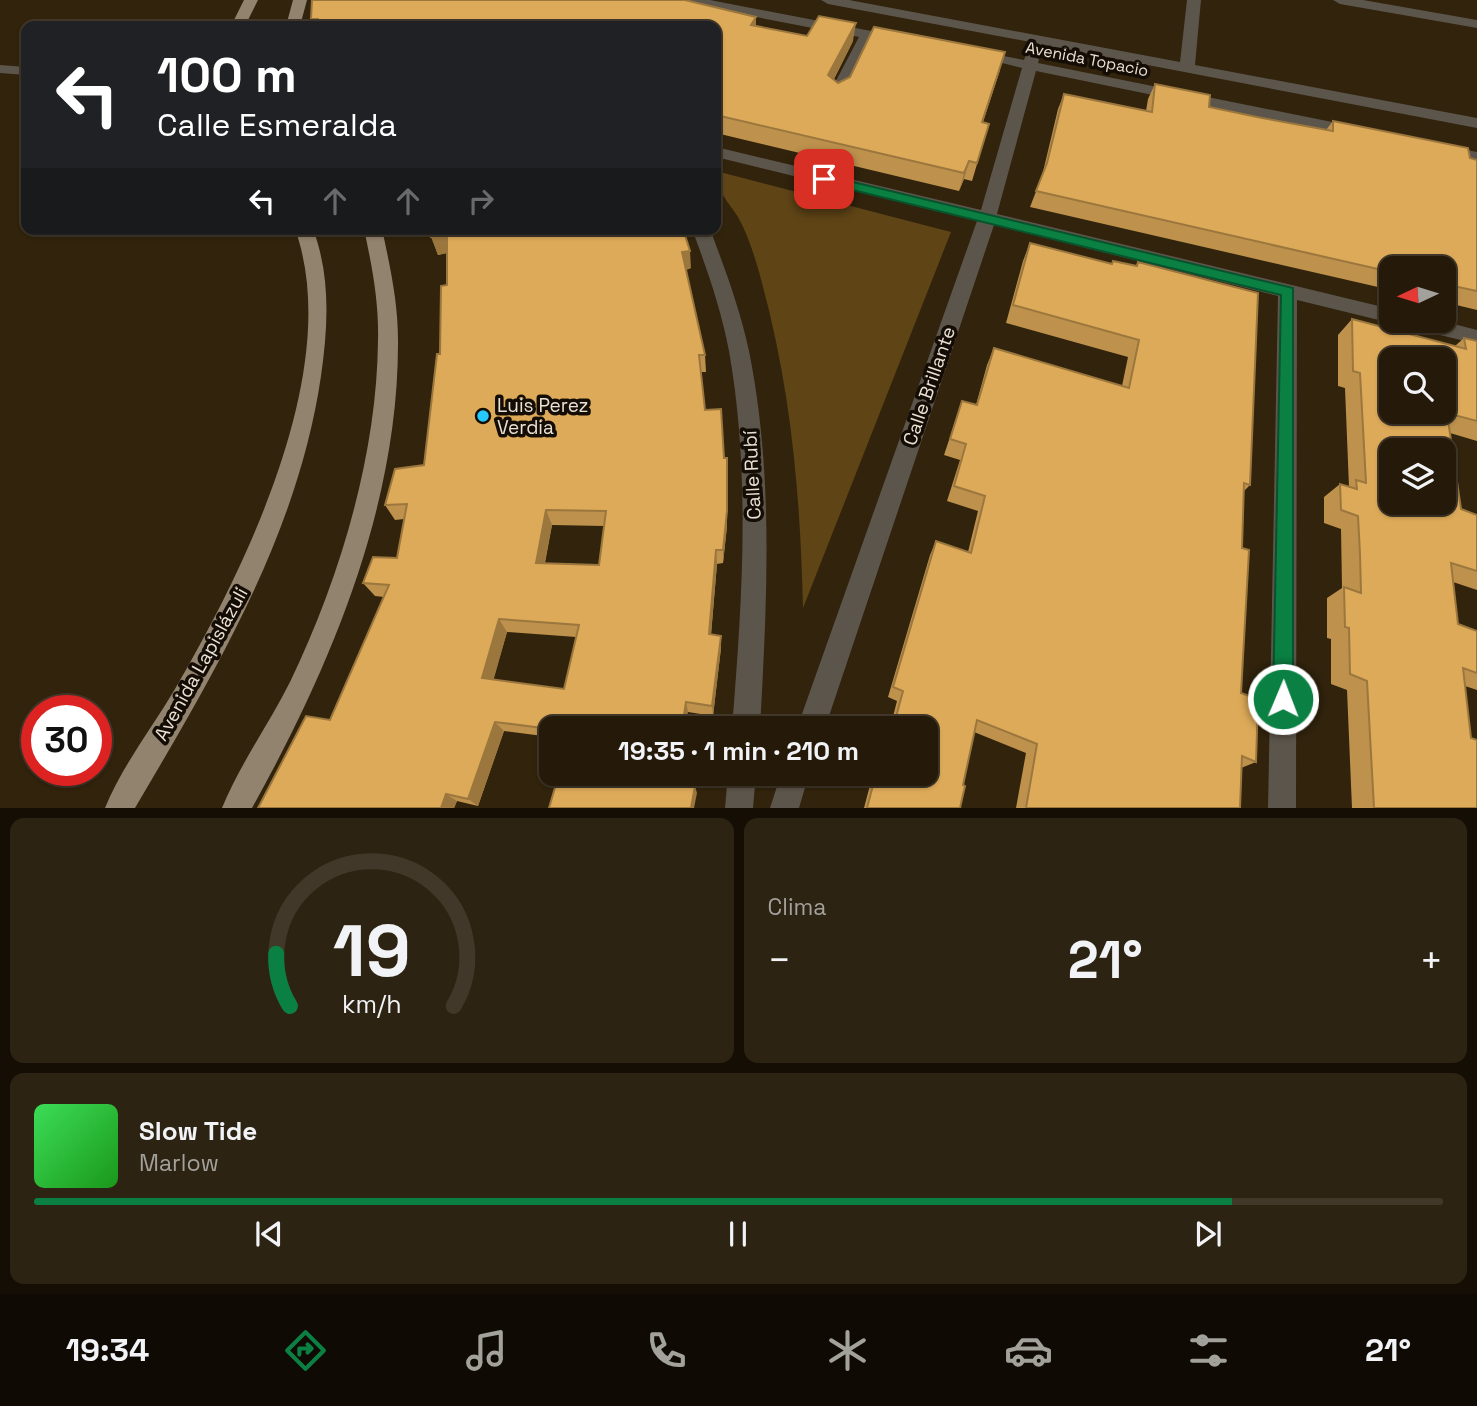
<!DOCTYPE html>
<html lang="es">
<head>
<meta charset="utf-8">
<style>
	:root { --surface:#251a09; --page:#2d2312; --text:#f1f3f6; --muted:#a3a19c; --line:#42382a; --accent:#0b8043 }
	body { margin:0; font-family:"Space Grotesk",sans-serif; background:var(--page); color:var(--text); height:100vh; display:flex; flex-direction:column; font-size:26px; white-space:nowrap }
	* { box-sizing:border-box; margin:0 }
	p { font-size:23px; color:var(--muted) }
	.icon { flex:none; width:38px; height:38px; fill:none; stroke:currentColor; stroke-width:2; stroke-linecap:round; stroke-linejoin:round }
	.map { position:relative; height:808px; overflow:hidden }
	.panel { display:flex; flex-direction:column; gap:10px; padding:10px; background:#140e05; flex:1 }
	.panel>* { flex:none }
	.guide { position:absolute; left:21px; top:21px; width:700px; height:214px; border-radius:14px; box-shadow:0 2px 5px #0004,0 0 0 2px var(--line); background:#202124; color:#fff; overflow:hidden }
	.needle { width:46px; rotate:266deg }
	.buttons { position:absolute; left:1379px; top:256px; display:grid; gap:14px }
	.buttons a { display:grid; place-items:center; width:77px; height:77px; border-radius:14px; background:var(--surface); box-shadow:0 2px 5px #0004,0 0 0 2px var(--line); font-size:35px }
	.speed { position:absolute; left:21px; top:695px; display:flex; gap:14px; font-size:35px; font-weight:700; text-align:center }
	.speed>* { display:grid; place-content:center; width:91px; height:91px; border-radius:50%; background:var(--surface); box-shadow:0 2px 5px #0004,0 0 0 2px var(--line); line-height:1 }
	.speed .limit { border:10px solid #d22; background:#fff; color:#111 }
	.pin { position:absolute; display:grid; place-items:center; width:60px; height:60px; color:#fff; margin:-30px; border-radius:14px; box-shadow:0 4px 10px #0006 }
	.me { position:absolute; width:77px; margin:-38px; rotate:1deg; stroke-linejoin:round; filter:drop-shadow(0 0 5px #0008) }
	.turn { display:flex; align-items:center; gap:24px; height:147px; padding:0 21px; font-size:32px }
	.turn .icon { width:91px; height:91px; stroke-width:2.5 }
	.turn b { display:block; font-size:49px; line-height:60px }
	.lanes { display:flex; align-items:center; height:66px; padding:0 21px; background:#0003; justify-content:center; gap:35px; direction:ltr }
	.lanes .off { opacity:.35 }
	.big { font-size:52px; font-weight:700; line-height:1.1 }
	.panel .card { flex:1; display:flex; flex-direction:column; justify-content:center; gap:10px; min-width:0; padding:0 24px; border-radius:14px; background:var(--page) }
	.panel .dial { align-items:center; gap:0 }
	.dial svg { height:182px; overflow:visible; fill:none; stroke:var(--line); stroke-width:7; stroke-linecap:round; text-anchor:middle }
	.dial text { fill:var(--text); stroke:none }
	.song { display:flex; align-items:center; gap:21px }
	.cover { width:84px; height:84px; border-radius:10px; background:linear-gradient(135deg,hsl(130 70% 55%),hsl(120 70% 35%)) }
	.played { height:7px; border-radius:4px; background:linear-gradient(90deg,var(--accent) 85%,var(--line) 85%) }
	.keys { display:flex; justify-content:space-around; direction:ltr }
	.heat { display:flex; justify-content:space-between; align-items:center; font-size:38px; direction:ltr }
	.panel .tiles { flex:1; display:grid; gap:10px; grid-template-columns:1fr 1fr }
	.card:last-child { grid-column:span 2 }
	.trip { position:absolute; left:539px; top:716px; width:399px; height:70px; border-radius:14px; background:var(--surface); box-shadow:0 2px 5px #0004,0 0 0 2px var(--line); font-weight:700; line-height:70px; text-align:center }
	.tabs { display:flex; height:112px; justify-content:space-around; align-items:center; background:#0f0a04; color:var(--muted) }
	.tabs .icon { width:49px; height:49px }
	.tabs .selected { color:var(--accent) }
	.tabs b { font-size:32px; color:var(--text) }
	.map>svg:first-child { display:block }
	.green { fill:#5f4416 }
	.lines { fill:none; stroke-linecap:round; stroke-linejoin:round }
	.minor { fill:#5c554b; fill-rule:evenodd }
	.major { fill:#92836e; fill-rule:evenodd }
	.wall { fill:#be924d; fill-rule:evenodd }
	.shaded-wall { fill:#9b773e }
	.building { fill:#ddaa59; stroke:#9b773e; stroke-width:2; fill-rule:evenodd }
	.route { fill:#0b8043; stroke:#07532c; stroke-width:2 }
	.poi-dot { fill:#25c9fe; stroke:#140d05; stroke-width:2.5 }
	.labels { text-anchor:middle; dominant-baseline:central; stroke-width:7; stroke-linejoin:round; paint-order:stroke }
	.far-street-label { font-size:16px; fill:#eae0d3; stroke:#140d05 }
	.street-label { font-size:19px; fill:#eae0d3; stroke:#140d05 }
	.poi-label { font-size:19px; fill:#eae0d3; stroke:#140d05; text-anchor:start }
</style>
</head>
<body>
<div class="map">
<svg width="1477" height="808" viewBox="0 0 1477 808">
	<rect width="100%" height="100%" fill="#31230c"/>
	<path class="green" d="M716,171L951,232L803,608C800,490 791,386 759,272C754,254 747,233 738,217C728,201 716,191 716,171Z"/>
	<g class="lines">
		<path class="minor" d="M682,0H710L897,36L904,40L897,44L871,39L845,94L837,99L829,94L859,37L689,4Z
			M821,0H849L1180,62L1187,0H1201L1195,65L1477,118V128L1043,45L1038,63L1357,127L1365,132L1357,137L1036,71L997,214L1391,309V320H1438L1477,330V344L1407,327L1398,321L1391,323L1297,300L1296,808H1268L1278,296L994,225L825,728H797L977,221L716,157V147L981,210L1022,68L970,55L977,51L1024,60L1030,42L828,4Z
			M1333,0H1363L1477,20V28L1340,4Z
			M0,65L26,67V75L0,73Z
			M1443,145L1477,152V162L1437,154L1435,150Z
			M692,229H710C725,269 740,309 749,351C774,475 767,602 760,728H732C742,603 751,476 729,351C721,309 707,269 692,229Z
			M728,774H756L753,808H725Z
			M781,774H809L799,808H770Z"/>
		<path class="major" d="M244,0H258L245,26H231Z
			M293,0H307L300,26H286Z
			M295,229H313C331,277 328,327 321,376C298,534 215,672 135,808H105C122,766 152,728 175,689C244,570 345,368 295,229Z
			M364,229H382C390,266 398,302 398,340C399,505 331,666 252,808H222C240,764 269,724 290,682C340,578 377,455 378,340C379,302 372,266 364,229Z"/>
	</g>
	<path class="wall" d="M311,19L756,26L807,36L853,41L834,79L838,83L1000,70L983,122L989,124L972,181L964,179L959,191L716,133V26H314Z
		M1155,84L1209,107L1326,130L1333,121L1477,160V310L1444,302V268H1391V290L1030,207L1042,176L1058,109L1064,94L1146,111L1148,99Z
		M429,229L691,268L686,270L705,355L706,372H701L705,410L727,526L723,563L717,564L711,635L721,648L713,716L688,712L551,728V737L504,731L478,806L457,801L454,808H258L330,720L384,597L375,596L363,583L397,558L404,519L395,520L385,505L424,465L440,354L447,285V253L438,255ZM552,525L604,526L599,565L545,563ZM507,632L576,637L564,689L493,680Z
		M1030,243L1112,264L1136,266L1138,262L1250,485L1244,491L1242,548L1241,693L1256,762L1241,768L1240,808H1016L1026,753L974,732L963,785L960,808H864L873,774H926V728H890L897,701L888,697L930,555L936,541L968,552L978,511L947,501L960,460L944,455L962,401L976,405L987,365L994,348L1122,386L1128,357L1006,323L1023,261Z
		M1352,319L1455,346L1464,338L1477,341V441L1450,433L1461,509L1477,515V590L1453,582L1458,624L1477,631V690L1465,686L1477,808H1352L1347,690L1331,684V639L1327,638V598L1342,588L1341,529L1324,523V497L1340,484L1349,487L1345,388L1338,386V335Z"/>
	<path class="shaded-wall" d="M756,17V35L751,25Z
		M856,23L853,41L827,93L828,75Z
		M969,161L964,179L959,191L964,173Z
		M447,233L454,251L438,255L431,237Z
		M690,251L691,268L683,270L682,252Z
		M727,458V526L723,563V550Z
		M546,510L552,525L542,576L536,563Z
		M716,550L717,564L710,646L709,634Z
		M499,619L507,632L491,689L482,678Z
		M721,636V648L713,716L712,706Z
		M686,702L688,712L685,728H682Z
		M495,722L504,731L478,806L468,799Z
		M673,774H677L674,789L671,781Z
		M695,786L697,793L694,808H691Z
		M446,794L457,801L454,808H441Z"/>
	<path class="building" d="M312,0H685L756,17L751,25L807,36L819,16L856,23L828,75L838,83L850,77L874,27L1005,52L982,122L989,124L977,163L969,161L964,173L716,115V26H319L318,19H311Z
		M1155,84L1210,95L1209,107L1262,118L1333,131V121L1468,148L1470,158L1477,160V291L1444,284V268H1391V272L1036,191L1047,163L1064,94L1152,112Z
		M429,229H683L690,251L682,252L705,355H699L705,410L721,409L724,458H727V511L723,550H716L709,634L721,636L712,706L686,702L682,728L551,729L495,722L468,799L446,794L441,808H258L306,716L330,720L389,585L363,583L373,557L397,558L407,504L385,505L395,469L424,465L437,354H440L441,286L447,285V233L431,237ZM546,510L606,511L599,565L536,563ZM499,619L579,625L564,689L482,678Z
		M1030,243L1112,264L1113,261L1137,266L1138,262L1258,293L1250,485L1244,483L1242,548L1249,550L1241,693L1258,699L1256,762L1242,756L1240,808H1026L1037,744L977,720L963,785L965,786L960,808H867L876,774H926V728H893L903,691L893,687L936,541L971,553L985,496L954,486L966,444L950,439L962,401L977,405L994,348L1129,388L1139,340L1013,305Z
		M1352,319L1466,349L1464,338L1477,341V421L1447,413L1461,509L1477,515V571L1451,563L1458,624L1477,631V673L1463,668L1471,738L1477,740V808H1374L1367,681L1350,674L1349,628L1345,627L1344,587L1361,593L1360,554L1358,516L1341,510L1340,484L1357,489L1356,480L1366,483L1360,373L1353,371ZM1391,359H1444V411H1391ZM1391,450H1444V502H1391Z
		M559,774H673L671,781L695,786L691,808H549Z"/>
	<path class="route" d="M824,175L1293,288V699L1290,706L1283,709L1276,706L1273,699L1281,295L820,182L818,179Z"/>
	<circle class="poi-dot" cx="483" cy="416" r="7"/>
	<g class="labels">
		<g class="far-street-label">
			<text transform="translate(1087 59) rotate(11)">Avenida Topacio</text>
		</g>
		<g class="street-label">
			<text transform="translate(929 386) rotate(-71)">Calle Brillante</text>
			<text transform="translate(752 475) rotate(-93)">Calle Rubí</text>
			<text transform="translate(201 664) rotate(-61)">Avenida Lapislázuli</text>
		</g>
		<g class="poi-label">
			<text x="497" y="405">Luis Perez<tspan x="497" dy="22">Verdia</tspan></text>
		</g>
	</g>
</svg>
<div class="buttons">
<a><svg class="needle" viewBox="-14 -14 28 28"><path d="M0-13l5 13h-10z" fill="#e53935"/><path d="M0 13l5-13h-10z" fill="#a3a19c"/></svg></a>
<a><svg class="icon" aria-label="search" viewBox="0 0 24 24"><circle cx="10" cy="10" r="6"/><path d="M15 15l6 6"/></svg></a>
<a><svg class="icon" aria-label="layers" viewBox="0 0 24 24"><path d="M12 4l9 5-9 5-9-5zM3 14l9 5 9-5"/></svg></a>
</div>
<div class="speed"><div class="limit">30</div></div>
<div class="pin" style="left:824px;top:179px;background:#d93025"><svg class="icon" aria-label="arrive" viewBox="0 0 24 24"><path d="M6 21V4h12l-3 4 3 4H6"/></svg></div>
<svg class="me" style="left:1283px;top:699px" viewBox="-20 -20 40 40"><circle r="17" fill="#0b8043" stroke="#fff" stroke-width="3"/><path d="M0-11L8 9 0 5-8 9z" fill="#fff"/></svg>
<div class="trip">19:35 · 1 min · 210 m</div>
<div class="guide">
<div class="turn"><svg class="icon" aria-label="left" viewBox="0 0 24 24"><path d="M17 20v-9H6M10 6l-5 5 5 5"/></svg><div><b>100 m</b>Calle Esmeralda</div></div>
<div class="lanes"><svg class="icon" aria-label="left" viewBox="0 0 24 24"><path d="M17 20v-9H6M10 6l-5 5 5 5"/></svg><svg class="icon off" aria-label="ahead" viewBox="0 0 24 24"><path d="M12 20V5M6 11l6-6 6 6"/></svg><svg class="icon off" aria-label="ahead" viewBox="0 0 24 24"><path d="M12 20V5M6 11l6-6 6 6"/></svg><svg class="icon off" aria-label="right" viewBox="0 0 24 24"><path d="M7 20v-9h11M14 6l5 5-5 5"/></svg></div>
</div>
</div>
<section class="panel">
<div class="tiles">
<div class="card dial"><svg viewBox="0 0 100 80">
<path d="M14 69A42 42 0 1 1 86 69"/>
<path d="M14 69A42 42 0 0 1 8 46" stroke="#0b8043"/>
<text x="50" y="56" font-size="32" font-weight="700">19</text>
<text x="50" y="72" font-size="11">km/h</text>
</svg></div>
<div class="card"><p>Clima</p>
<div class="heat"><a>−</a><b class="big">21°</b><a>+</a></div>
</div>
<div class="card">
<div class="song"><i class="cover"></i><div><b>Slow Tide</b><p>Marlow</p></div></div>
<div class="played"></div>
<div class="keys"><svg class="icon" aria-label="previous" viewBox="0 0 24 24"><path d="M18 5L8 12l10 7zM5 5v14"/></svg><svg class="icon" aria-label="pause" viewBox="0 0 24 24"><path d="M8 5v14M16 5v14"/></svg><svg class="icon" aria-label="next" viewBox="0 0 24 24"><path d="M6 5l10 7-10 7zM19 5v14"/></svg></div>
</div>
</div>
</section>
<nav class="tabs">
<b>19:34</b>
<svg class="icon selected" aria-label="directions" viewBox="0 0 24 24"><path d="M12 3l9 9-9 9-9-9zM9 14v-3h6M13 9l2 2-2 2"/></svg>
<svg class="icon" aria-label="music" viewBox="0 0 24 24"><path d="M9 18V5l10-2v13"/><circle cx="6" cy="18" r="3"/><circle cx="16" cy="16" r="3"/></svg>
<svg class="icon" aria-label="phone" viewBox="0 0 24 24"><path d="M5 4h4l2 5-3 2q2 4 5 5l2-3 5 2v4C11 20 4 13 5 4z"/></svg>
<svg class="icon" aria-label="climate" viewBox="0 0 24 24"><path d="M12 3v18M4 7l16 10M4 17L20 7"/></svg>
<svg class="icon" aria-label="car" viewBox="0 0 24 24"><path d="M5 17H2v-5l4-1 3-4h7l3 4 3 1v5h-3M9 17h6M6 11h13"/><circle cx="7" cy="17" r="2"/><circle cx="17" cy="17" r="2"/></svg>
<svg class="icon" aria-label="filters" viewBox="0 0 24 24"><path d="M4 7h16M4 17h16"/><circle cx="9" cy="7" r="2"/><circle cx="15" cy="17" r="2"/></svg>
<b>21°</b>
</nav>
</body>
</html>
